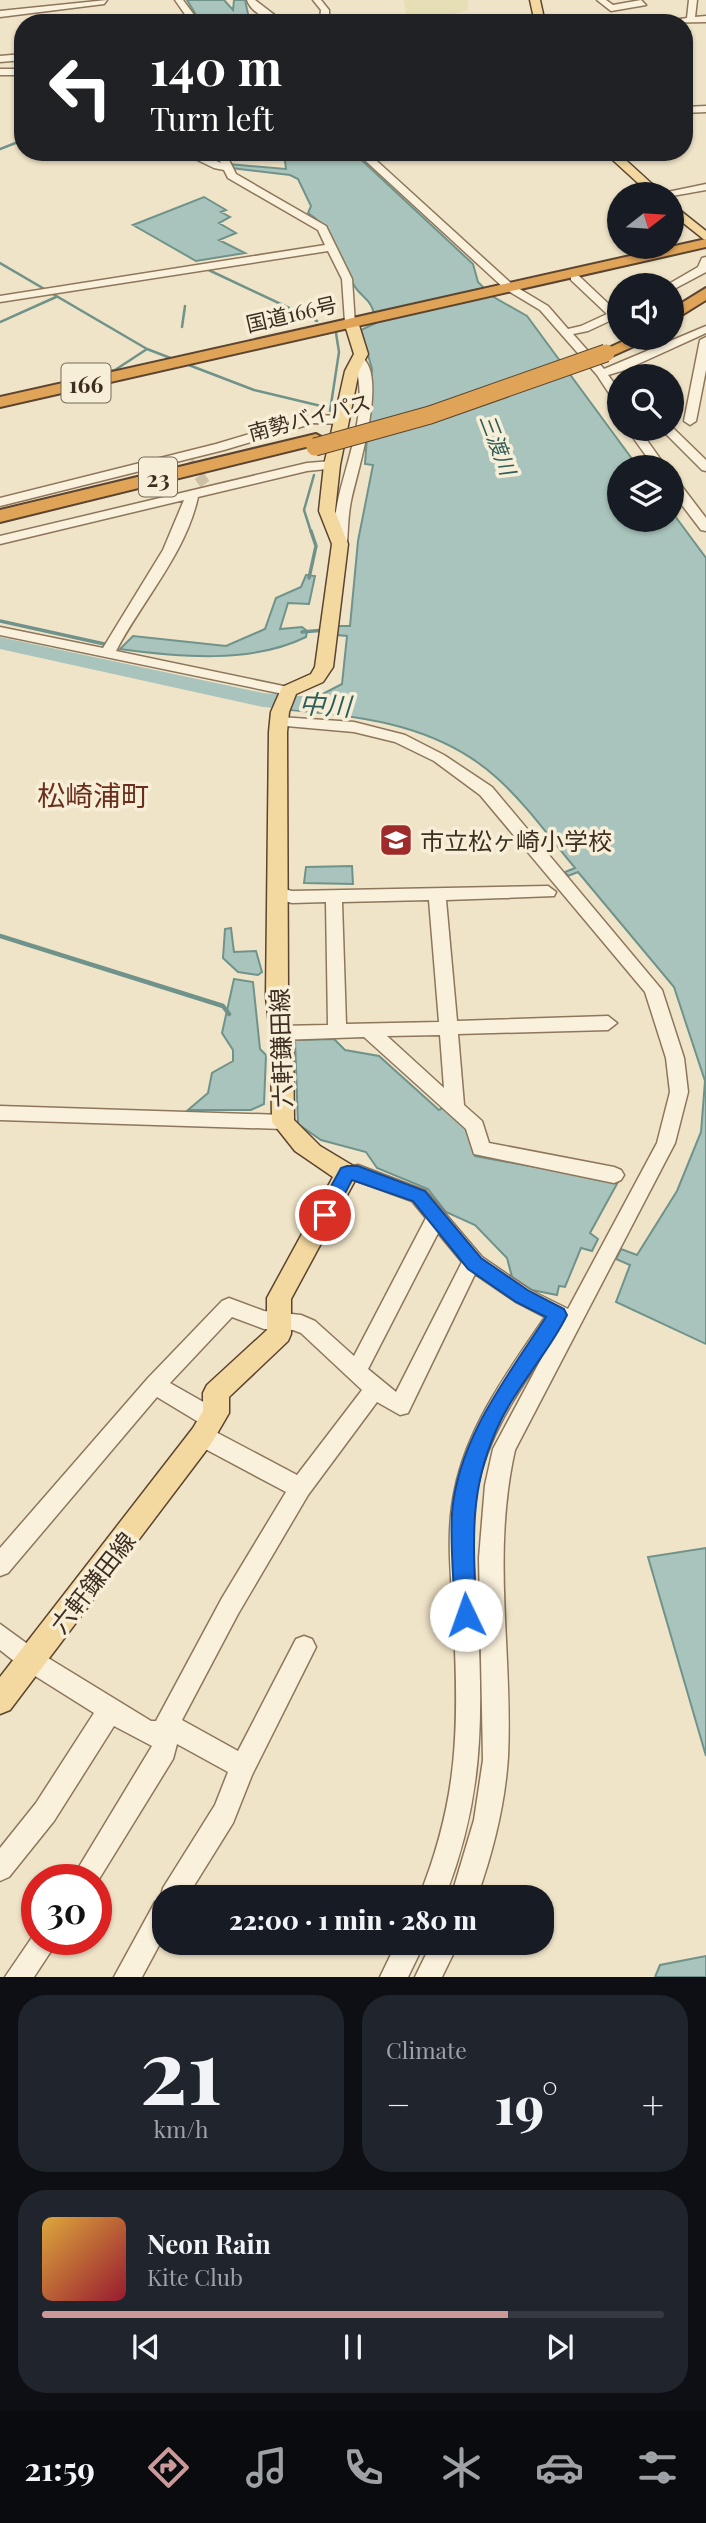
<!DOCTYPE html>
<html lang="en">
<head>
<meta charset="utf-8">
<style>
	:root { --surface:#171b24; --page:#20242c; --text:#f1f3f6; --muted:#9ea1a6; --line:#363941; --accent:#cc999b }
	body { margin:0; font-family:"Playfair Display","Noto Sans JP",serif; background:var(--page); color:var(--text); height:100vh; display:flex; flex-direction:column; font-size:26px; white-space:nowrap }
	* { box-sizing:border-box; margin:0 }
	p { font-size:23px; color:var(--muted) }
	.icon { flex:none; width:38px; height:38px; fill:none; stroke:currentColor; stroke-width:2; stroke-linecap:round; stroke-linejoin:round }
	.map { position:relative; height:1977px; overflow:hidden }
	.panel { display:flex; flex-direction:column; gap:18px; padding:18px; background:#0d0f14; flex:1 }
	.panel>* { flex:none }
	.guide { position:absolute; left:14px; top:14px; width:679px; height:147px; border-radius:28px; box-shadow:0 2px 5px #0004; background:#202124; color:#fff; overflow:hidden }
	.needle { width:46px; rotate:73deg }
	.tools { position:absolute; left:607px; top:182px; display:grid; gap:14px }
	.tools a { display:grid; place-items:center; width:77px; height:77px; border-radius:50%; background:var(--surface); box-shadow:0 2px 5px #0004; font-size:35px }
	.speed { position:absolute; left:21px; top:1864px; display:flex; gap:14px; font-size:35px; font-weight:700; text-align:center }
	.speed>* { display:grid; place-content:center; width:91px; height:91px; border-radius:50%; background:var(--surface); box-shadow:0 2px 5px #0004; line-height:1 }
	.speed .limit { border:10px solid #d22; background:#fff; color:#111 }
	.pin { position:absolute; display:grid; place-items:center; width:60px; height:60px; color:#fff; margin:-30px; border:4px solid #fff; border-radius:50%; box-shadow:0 2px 7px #0007 }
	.me { position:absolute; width:77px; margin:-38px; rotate:357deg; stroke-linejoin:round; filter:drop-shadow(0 0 5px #0008) }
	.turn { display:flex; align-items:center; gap:24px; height:147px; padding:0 21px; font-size:32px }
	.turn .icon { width:91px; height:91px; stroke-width:2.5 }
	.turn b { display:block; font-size:49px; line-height:60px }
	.big { font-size:52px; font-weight:800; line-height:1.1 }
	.panel .card { flex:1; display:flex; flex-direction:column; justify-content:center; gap:10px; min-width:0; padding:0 24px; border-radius:28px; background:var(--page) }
	.panel .dial { align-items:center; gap:0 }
	.dial b { font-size:91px; line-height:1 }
	.song { display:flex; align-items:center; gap:21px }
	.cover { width:84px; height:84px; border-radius:10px; background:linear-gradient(135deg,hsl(40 70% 55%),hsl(350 70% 35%)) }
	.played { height:7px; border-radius:4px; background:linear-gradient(90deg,var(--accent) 75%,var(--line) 75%) }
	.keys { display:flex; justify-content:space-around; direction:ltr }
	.heat { display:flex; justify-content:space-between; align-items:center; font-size:38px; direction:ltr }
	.panel .tiles { flex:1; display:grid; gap:18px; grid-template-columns:1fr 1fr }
	.card:last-child { grid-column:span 2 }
	.trip { position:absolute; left:152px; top:1885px; width:402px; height:70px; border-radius:28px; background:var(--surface); box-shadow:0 2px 5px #0004; font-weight:800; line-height:70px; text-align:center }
	.dock { display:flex; height:112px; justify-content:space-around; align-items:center; background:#090b0e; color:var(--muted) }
	.dock .icon { width:49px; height:49px }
	.dock .on { color:var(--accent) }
	.dock b { font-size:32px; color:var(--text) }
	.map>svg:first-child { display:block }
	.farmland { fill:#e6deb5 }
	.water { fill:#a9c4bc; stroke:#6f938a; stroke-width:2 }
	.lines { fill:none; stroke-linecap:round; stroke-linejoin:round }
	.stream-far2 { stroke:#6f938a; stroke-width:2.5 }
	.stream-far1 { stroke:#6f938a; stroke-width:3.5 }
	.stream { stroke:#6f938a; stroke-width:4.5 }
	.river { fill:#a9c4bc; fill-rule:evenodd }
	.minor-tunnel { stroke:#ccc0a6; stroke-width:11; stroke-dasharray:11 6; stroke-linecap:butt }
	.minor-casing { stroke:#8d765c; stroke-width:3 }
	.major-casing { stroke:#5b4430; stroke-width:3 }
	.highway-casing { stroke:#5b4430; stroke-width:4 }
	.minor { fill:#faf1dc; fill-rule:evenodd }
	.major { fill:#f3d9a0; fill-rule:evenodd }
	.highway { fill:#e0a458; fill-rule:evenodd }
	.highway-bridge-casing { stroke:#5b4430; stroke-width:19; stroke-linecap:butt }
	.highway-bridge { stroke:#e0a458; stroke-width:17 }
	.route { fill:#1a73e8; stroke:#114b97; stroke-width:2 }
	.labels { text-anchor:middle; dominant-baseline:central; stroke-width:7; stroke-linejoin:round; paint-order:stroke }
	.far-street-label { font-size:21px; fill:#3d2e20; stroke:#f7eed8 }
	.far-water-label { font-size:21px; font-style:italic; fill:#2f5d5a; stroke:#f7eed8 }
	.shield { fill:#f7eed8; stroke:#756857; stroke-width:2 }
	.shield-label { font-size:23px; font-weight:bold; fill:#3d2e20 }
	.poi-label { font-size:24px; fill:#3d2e20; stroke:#f7eed8; text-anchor:start }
	.street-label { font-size:24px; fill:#3d2e20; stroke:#f7eed8 }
	.water-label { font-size:26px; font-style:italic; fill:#2f5d5a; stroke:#f7eed8 }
	.quarter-label { font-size:28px; fill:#6b2e1e; stroke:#f7eed8 }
</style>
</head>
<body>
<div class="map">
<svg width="706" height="1977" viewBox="0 0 706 1977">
	<rect width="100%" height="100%" fill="#f0e4c8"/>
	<path class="farmland" d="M404,0H468V10L435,19L406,14Z"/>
	<path class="water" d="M187,0H224L233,10L234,0H245L250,23H201Z
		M277,152H353L473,264L478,282L492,296L527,316L638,467H620V520H672V512L706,558V1344L616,1302L630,1265L616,1259L621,1249L637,1255L677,1191L701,1132L705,1081L674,987L578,872L568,876L565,872L575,868C550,838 526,804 497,778C440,726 364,716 291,710L296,697L315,698L342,684L347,636L337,635L338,626H350L358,541L373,465L365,464L372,369L361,330L376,323C372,295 362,301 352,282C336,254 337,232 308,213L311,206L298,179L290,175L231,168L228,164L286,169L285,161Z
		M204,197L226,210L221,212L230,217L219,223L236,233L219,240L245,253L196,261L133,225Z
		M306,575L315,576L309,604L288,603L280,629L302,627L307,631L306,637C251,664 179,657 120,649L133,636L226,646L265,629L276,598L301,587Z
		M352,866L353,884L304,883L306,867Z
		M231,928L234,952L256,951L262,972L258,975L238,972L223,958L225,929Z
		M234,979L253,982L260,1049L266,1055L264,1104L251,1110H188L208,1093L212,1073L233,1061V1050L222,1033Z
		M334,1039L345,1050L379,1056L439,1110L444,1107L466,1128L475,1156L618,1182L590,1233L598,1239L592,1251L581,1248L565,1287L559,1286L557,1295L532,1290L512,1277L507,1258L475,1225L446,1212L428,1189L377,1168L366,1152L321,1140L298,1124L295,1040Z
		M706,1548V1756L648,1557Z
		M706,1956V1977H655L660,1965Z"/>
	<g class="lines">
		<path class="stream-far2" d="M0,149L23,140
			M0,263L147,349L254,390L321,406
			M198,265L317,321
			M0,322L56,297
			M182,327L185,306
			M82,377L115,370L147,349
			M330,411L339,352L336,333
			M311,532L304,510L314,475"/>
		<path class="stream-far1" d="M309,578L316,546L311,531
			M0,621L109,645
			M302,632L325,630"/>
		<path class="stream" d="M0,936L223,1006L229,1014"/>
		<path class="river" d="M0,637L263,693L310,697L321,704L310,711L263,707L0,649Z"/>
		<path class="minor-tunnel" d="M189,462L205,484"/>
		<defs>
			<path id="minor" d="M107,0L104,4L0,17V11Z
				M175,0H183L200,23H191Z
				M247,0H255L285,23C272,23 251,13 247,0Z
				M313,0H321L329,10V19L436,23H287L291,19H320L321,10Z
				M597,0H606L613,5L641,0L646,5L611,11Z
				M689,0H697L695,17L706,16V22L653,23L687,18Z
				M23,54V60L0,62V56Z
				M0,69H23V75H0Z
				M706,106V112L684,113V107Z
				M181,152H195L221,163L215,152H225L236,174L326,226L352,279L355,324L345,322L342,279L328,251L0,302V296L325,245L318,230L228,178L224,170L214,168Z
				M356,152H367L513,285L548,306L568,329L581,326L607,314L571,280V276H579L615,310L620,309L618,317L588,331L573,334L604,369L706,326V333L625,370L608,375L620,391V404H616L597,375L540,310L505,289Z
				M706,184V190L672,196L658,194Z
				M706,257V272L676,288L667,285L698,267L702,258Z
				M706,337V370L696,421L690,425L684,421L700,340Z
				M359,356C391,369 356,475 351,501C348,515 348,530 347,544L340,548L333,544C334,529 335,514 338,500C348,455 371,404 353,359Z
				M313,415L343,416L349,420L343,424L314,423L224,450L0,506V498L216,444Z
				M672,427L706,460V471L702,470L661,429Z
				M627,429H639L666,467H654Z
				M332,461L336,462V468L307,471L198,497C186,553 142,601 116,651L288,687L293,688V694L288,695L0,635V627L103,648L163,550L184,500L0,544V536L307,463Z
				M672,479L677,480L706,518V531L701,530L672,492Z
				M280,717L354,722L405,735L444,755L492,787L662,990L684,1058L688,1092L675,1143L515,1450C491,1557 513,1652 508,1757C505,1805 493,1852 477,1897H451L474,1820L483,1760L479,1558L485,1485L493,1449L545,1352C516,1394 487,1438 477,1489C468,1533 475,1581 478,1626C483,1727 482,1801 445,1897H419C458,1800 459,1730 454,1627C452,1582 445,1534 455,1489C468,1425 509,1370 545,1317L516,1302L475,1274L408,1413L400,1415L377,1402L308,1495L238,1614L182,1720L238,1751L296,1639L304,1636L312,1639L316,1647L252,1775L233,1823L187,1897H164V1936L142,1977H114L155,1902L160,1900L163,1888L215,1805L228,1772L177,1744L173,1759L96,1884V1880H71L152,1746L114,1726L54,1821L9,1877L0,1881V1848L36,1803L94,1713L24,1669L0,1650V1624L40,1653L151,1721H156L222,1598L286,1492L194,1443L191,1436L194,1429L202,1426L210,1429L297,1475L362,1390L301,1333L293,1330L264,1329L232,1317L170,1383L221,1412L224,1419L221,1426L213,1429L205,1426L157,1397L8,1573L0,1576V1548L148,1378L222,1301L229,1298L264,1311L301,1315L315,1321L354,1356L426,1218L412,1201L357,1181L340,1178L337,1173L340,1168L358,1165L426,1191L482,1257L530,1290L568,1309L657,1143L670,1092L666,1058L645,992L480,795L434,761L395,742L354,732L275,725L272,722ZM438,1233L462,1262L396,1392L368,1369Z
				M548,886L556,892L554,896L446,900L457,1021L608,1016L617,1023L608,1030L458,1034L464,1105L482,1121L489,1143L614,1167L621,1170L624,1175L621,1180L614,1183L474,1154L466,1129L364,1037L279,1040L273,1038L270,1033L273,1028L279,1026L328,1025L326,902L292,903L271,897L269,893L271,889L277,887L292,891ZM429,900L439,1022L346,1024L342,902ZM440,1035L444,1088L387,1036Z
				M0,1106L283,1115L290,1117L292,1122L290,1127L283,1129L0,1120Z
				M37,1930V1939H59L34,1977H5Z
				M397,1942H425L408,1977H380Z
				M432,1942H459L442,1977H415Z"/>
			<path id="major" d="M530,0H540L545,23H535Z
				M604,152H617L663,194H650Z
				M672,204L706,231V241L672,214Z
				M351,318L358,322L368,354L359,371L340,465L335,511L348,544L333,667L323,682L296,694L289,712L287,732L288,997L293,1043L294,1120L320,1146L355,1167L359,1173L291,1299V1334L288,1341L229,1397V1413L211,1444L10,1710L0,1714V1677L193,1428L203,1411V1393L207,1385L267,1330V1298L333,1177L295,1151L272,1122L271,1043L266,997L269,732L271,712L282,687L311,674L315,667L332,544L319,511L324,465L345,371L354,354L344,322Z"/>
			<path id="highway" d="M706,239V247L0,407V397Z
				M706,288V300L672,321V309Z
				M630,338H652L612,356H600L598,353Z
				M316,434L325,439L322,443L0,522V510Z"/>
		</defs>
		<use href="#minor" class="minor-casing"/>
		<use href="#major" class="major-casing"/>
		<use href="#highway" class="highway-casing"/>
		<use href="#minor" class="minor"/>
		<use href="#major" class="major"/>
		<use href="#highway" class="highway"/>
		<defs>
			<path id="highway-bridge" d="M315,447L430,415L606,353"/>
		</defs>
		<use href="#highway-bridge" class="highway-bridge-casing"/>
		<use href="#highway-bridge" class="highway-bridge"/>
	</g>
	<path class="route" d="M347,1166H358L425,1191L481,1258L529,1291L564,1309L567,1315C549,1352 519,1383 501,1420C467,1489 474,1540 476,1615L473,1622L466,1625L458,1622L455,1615C454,1581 450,1546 452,1513C458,1439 507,1377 546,1317L516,1302L468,1269L413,1201L352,1180L331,1220H318L316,1215L318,1210L341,1168Z"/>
	<defs>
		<symbol id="school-square" viewBox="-11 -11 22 22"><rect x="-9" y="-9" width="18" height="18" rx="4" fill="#9e2a2b" stroke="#f7eed8"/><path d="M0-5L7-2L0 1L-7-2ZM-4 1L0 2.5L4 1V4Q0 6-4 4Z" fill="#fff"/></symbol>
	</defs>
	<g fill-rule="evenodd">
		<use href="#school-square" x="377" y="821" width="38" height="38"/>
	</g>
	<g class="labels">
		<g class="far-street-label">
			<text transform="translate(291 313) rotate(-13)">国道166号</text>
			<text transform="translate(309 416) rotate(-15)">南勢バイパス</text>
		</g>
		<g class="far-water-label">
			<text transform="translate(499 444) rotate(69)">三渡川</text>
		</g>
		<g class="shield">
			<rect x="61.5" y="363.5" width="49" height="39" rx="5"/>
			<rect x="139" y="457.5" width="38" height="39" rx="5"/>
		</g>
		<g class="shield-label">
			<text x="86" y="383">166</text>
			<text x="158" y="477">23</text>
		</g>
		<g class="poi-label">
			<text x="420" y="840">市立松ヶ崎小学校</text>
		</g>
		<g class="street-label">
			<text transform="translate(280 1048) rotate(-92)">六軒鎌田線</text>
			<text transform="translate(92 1582) rotate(-52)">六軒鎌田線</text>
		</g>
		<g class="water-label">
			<text transform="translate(325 704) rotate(3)">中川</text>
		</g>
		<g class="quarter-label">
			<text x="93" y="794">松崎浦町</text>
		</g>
	</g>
</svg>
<div class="tools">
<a><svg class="needle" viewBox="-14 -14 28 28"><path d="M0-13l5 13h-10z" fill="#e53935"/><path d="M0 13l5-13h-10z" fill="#9ea1a6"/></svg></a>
<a><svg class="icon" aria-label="sound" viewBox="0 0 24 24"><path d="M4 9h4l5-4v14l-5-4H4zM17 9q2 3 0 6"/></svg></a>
<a><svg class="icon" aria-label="search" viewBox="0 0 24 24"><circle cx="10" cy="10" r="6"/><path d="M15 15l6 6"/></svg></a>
<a><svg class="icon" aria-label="layers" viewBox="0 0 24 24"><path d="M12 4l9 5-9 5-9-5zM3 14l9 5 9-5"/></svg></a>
</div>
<div class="speed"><div class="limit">30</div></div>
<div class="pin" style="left:325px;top:1215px;background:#d93025"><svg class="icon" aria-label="arrive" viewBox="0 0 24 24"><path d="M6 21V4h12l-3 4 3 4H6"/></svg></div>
<svg class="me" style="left:466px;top:1615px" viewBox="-20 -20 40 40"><circle r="19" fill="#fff"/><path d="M0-13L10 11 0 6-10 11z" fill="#1a73e8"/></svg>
<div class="trip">22:00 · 1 min · 280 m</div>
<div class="guide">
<div class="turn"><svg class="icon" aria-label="left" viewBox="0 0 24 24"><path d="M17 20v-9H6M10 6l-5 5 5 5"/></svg><div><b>140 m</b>Turn left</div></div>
</div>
</div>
<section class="panel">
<div class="tiles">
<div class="card dial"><b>21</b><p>km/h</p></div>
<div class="card"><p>Climate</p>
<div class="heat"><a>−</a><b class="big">19°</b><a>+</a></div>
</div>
<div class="card">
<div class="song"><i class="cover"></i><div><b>Neon Rain</b><p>Kite Club</p></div></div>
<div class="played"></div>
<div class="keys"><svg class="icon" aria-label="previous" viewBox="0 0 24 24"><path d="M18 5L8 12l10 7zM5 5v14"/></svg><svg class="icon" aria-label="pause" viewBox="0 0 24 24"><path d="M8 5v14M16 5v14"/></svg><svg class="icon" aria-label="next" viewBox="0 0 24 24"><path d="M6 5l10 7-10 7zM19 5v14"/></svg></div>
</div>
</div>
</section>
<nav class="dock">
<b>21:59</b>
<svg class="icon on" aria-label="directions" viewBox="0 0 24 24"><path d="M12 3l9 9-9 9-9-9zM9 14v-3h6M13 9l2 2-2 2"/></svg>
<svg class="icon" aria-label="music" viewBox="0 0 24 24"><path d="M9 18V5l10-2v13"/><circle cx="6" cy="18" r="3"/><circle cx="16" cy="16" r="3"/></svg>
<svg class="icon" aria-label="phone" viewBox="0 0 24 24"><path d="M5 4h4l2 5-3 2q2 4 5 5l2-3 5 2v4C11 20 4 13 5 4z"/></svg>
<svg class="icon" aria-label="climate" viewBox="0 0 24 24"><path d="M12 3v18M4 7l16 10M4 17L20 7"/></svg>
<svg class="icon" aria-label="car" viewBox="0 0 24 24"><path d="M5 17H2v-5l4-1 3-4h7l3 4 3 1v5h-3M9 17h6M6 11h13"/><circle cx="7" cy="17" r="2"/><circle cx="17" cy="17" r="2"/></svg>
<svg class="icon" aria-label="filters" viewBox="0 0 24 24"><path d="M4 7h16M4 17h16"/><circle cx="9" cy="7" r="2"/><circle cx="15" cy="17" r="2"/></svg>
</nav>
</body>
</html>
